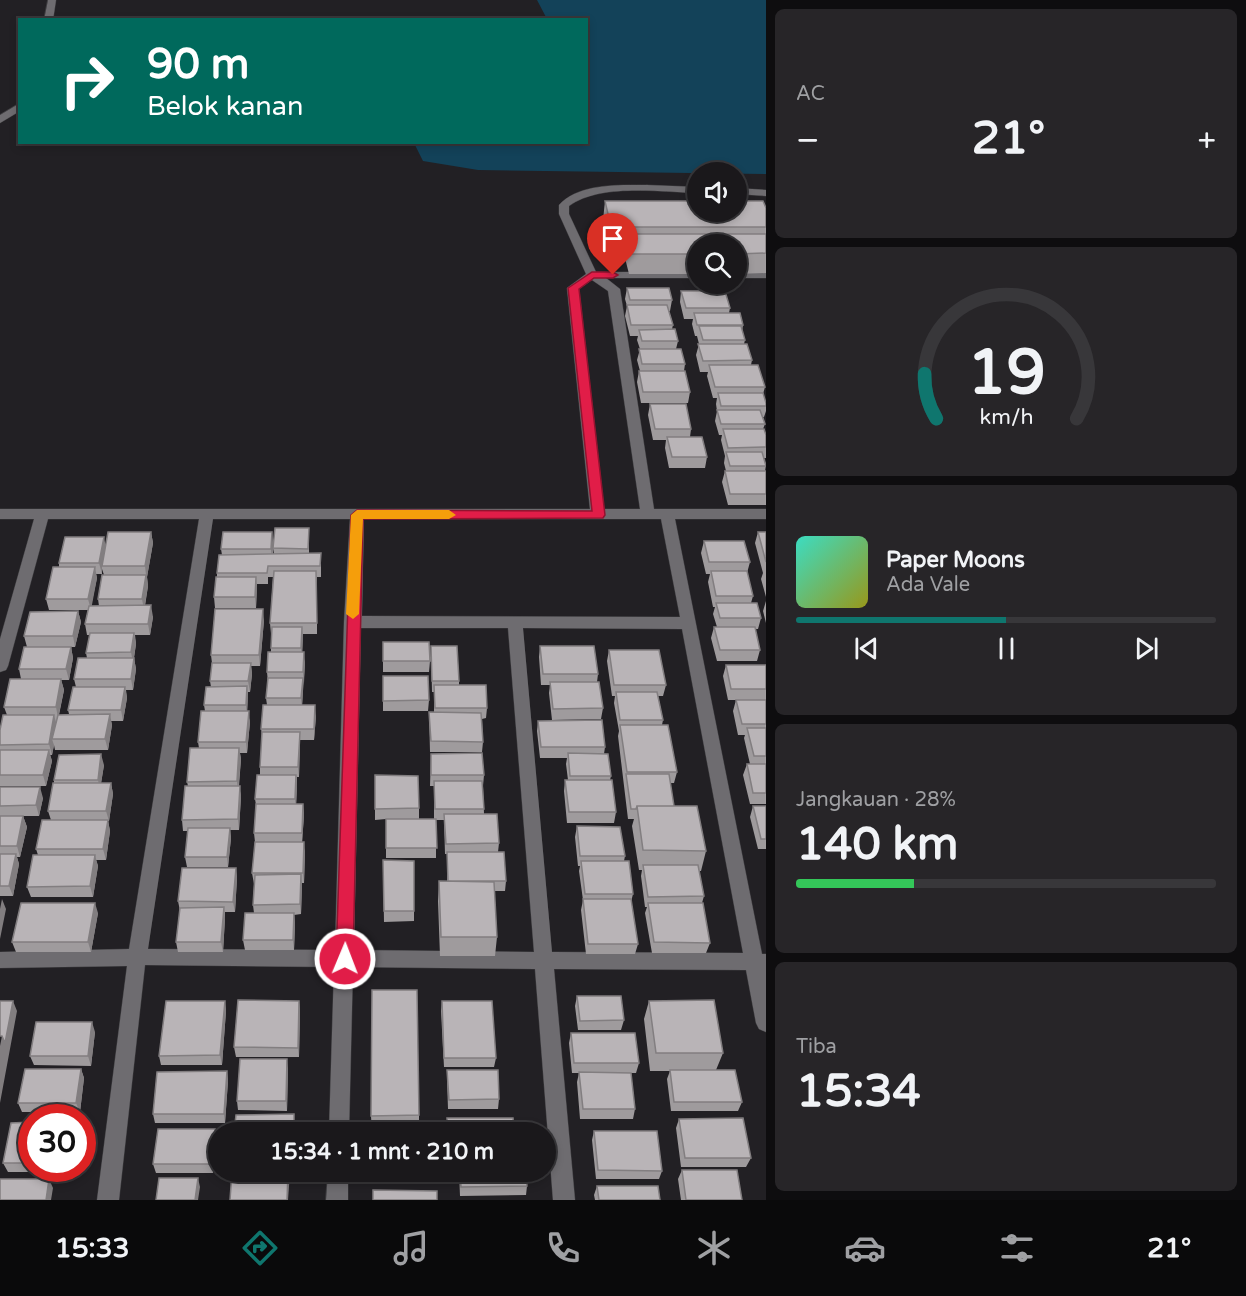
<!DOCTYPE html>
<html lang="id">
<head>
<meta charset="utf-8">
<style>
	:root { --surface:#1a181b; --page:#272528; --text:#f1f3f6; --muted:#9fa0a3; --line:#38373a; --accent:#0f766e }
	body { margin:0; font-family:"Varela Round",sans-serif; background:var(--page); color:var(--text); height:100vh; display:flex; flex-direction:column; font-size:22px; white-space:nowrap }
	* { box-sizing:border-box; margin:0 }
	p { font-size:20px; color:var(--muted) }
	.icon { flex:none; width:33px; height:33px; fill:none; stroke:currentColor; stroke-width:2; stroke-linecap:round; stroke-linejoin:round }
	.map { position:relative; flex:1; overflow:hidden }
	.drawer { display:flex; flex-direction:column; gap:9px; padding:9px; background:#0e0d0f; width:480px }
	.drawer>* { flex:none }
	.banner { position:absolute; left:18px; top:18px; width:570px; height:126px; border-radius:0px; box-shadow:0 3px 9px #0003,0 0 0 2px var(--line); background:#00695c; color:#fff; overflow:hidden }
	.controls { position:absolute; left:687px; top:162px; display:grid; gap:12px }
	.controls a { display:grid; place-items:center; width:60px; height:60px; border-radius:50%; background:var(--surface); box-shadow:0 3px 9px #0003,0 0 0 2px var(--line); font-size:30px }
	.speed { position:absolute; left:18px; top:1104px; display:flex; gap:12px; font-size:30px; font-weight:700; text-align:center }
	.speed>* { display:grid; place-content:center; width:78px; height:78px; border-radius:50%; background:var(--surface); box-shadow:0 3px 9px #0003,0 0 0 2px var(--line); line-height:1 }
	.speed .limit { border:9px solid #d22; background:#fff; color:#111 }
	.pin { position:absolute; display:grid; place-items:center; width:51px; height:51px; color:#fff; margin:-62px -26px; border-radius:50% 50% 50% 0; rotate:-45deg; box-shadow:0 0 6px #0007 }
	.pin .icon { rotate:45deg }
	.me { position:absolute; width:66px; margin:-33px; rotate:1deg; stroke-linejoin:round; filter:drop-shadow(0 0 4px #0008) }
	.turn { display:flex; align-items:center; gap:21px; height:126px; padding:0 30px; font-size:27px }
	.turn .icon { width:78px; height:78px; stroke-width:2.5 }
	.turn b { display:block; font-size:42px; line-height:51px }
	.big { font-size:45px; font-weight:700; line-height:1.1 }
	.drawer .card { flex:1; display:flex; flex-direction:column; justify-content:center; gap:9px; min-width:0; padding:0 21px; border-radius:9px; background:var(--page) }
	.drawer .dial { align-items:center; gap:0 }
	.dial svg { height:156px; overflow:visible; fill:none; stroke:var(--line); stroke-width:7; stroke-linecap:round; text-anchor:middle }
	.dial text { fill:var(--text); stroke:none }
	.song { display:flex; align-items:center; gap:18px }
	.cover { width:72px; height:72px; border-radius:9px; background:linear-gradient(135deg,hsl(170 70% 55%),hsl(60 70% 35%)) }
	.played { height:6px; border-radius:3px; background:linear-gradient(90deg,var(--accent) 50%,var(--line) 50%) }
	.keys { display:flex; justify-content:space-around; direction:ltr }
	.heat { display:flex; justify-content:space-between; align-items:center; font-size:33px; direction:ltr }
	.charge { height:9px; border-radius:4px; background:linear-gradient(90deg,#34c759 28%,var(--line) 0) }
	.trip { position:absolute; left:208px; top:1122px; width:348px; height:60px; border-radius:30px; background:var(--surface); box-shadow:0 3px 9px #0003,0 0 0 2px var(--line); font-weight:700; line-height:60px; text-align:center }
	.tabs { display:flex; height:96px; justify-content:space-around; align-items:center; background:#0a0a0b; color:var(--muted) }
	.tabs .icon { width:42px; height:42px }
	.tabs .selected { color:var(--accent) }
	.tabs b { font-size:27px; color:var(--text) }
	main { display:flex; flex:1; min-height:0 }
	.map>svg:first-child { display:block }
	.water { fill:#134259 }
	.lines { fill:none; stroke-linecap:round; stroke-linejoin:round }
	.minor-casing { stroke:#3d3c3f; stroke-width:1 }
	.minor { fill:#6e6c70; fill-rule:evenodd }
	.wall { fill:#9f9b9d; fill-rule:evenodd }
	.shaded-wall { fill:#827e80 }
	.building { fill:#b9b4b7; stroke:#827e80; stroke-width:1.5 }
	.route { fill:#e11d48; stroke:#92132f; stroke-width:1.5 }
	.slow { fill:#f59e0b }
</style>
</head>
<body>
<main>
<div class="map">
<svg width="766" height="1200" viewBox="0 0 766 1200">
	<rect width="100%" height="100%" fill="#222024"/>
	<path class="water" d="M537,0H766V174L478,170L423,161L414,143L586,142V20L547,19Z"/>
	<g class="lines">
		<defs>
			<path id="minor" d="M48,0H56L53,20H44Z
				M20,103V111L0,123V115Z
				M647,185L698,187V193C661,192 600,183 569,206V214L596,272H698V278H606L620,289L654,509H766V519H675L762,954H766V1032L759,1029L756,1023L746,970L554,969L575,1200H553L535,969L353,967L349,1132H329L334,967L145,965L119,1200H97L127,966L0,968V952L129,949L199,519H48L8,666L6,670L0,672V639L34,519H0V509H590L567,288L586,274L559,214V205C579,183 619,185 647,185ZM592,280L608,291L640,509H604L579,289ZM213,519H350L344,622L335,950L148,949ZM364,519H661L680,617L362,616ZM361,628H508L534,952L354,950ZM523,628L682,629L743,953L552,952Z
				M736,188L766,190V196L736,194Z
				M736,272H766V278H736Z
				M328,1172H348V1200H326Z"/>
		</defs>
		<use href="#minor" class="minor-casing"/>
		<use href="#minor" class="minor"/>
	</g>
	<path class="wall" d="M605,201L766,208V273L736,274V244H698V274H629L624,254L625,247H608L603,220Z
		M627,288L672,300L670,311H669L673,325L672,329L678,341L676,349L685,364L684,371L690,392L688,403H641L637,382L639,371H640L637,360L640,349L637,340L638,336H630L625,316L627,306L625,299Z
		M681,291L730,308L729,313L743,325L742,331L745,340L744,344L752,360L751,365L765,387L763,394L766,403V411L764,417H763L765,424L763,429L766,435V458H764L766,465L765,471H766V505H728L722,482L725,471H726L724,463L725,456L721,440L722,435H719L715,421L717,411L716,404L717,398H713L707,376L708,372H700L696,355L699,344L697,336H695L692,324L693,319H684L680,302Z
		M650,404L691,429L690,437L707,457L705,468H669L665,448L666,440H653L648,415Z
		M309,528V553L321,564V577H317V634H303L302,652L305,663L302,705L316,716L314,740H300L299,777H297V786L296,804H303L304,815L302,842L305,852L304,883H302L301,914L294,915L295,924L294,950H245L243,940L254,913L253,905L254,884L252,873L255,842L254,833L256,805L255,799L260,775V767L262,734L261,729L267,705L266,698L268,683L267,672L271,652V634L270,623L273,577H268V584H257L256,608H215L214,597L217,577V573L222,555L221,549L272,532L273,554H274L273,548Z
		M151,532L153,543L147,577L148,586L145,606L153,617L150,635H135L136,644L134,658L136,669L133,690H126L127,698L123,721H111L112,725L108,750H55L54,745L52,755H50L52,761L46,786H0V730L7,715L4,707L21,679L19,669L27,647L24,636L78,611L81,622L75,647H71L73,658L69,680H61L64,690L59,715L69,714L68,710L76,687L74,679L87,658L86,653L90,635H87L85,624L88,610H49L46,599L59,567V563L106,546ZM102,569L104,575L98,599L99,606H91L97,578L96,574H102Z
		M758,532H766V597L761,579L763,573L755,543Z
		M704,541L750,562L747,573L753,596L751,603L761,618L758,629H755L760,650L757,661H717L711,638L714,627H717L713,614L715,607H713L708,582L710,574H706L701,553Z
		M766,601V623L763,611Z
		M264,620L260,666H251L252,674L250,692H248L247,711L250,722L247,753H240L241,759L239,786L241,796L239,830H230L231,838L228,867H187L185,857L188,831H183L182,820L188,786L187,782L199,748L198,742L205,711L204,705L211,687L210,681L212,663L211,655Z
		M383,642L430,661L429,672H383Z
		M431,646L459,681V685L487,708L486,718L482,719L483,742L482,752H430L429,712H434V692H432Z
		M540,646L598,674L597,682L603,708L601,719L552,720L549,693L550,685H541L539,657Z
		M609,650L666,685L663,696H658L663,720L662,725L677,772L674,783H670L674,806L706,851L701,871H699L704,896L702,903L710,943L706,953H652L645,913L647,907H645L641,876L642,870H639L632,826L634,819H628L618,736L619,731L614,703L615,696H612L607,661Z
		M726,665H766V700H728L723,676Z
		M383,676L429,700L428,711H383Z
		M736,700H766V804H750L743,775L747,764H750L744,738L745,735H738L733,711Z
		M538,721L605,747L604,754L611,776L610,780L616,812L614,823H567L564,791L565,780H568L566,764L567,758H540L537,731Z
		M431,754L484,775L483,786L484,814L499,843L498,852L506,881L505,891H494L497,937L495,956H440L438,901L439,881H447V854H445L444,820H436V858H386V819L375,820V775L419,808V819H434V786H430Z
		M104,765L101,783H111L113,794L109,821H108L110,831L106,860H96L98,866L93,897H31L27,887L38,855L36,849L51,820L48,811L54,783V780Z
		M0,787L43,798L39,816H23L27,827L20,857H17L19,864L13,896H0Z
		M753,806H766V849H758L750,817Z
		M577,826L625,856L624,861L633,894L631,902L638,944L635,954H586L581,910L583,900L579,871L580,866H578L575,837Z
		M383,860L414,911V921L384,922Z
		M236,868L237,878L235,912H225V918L223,952H178L176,942L180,911L178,901Z
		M98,913L91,952H16L12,942Z
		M577,996L624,1020L621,1030H578L575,1006Z
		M225,1001L226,1011L222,1065H161L159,1056Z
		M299,1001L300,1011L299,1057H236L234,1047Z
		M442,1001L496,1058L494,1067H444L441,1011Z
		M649,1001L723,1053L716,1070L742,1102L738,1111H671L667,1079L670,1071H650L644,1019Z
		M95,1032L91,1066L34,1065L30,1056Z
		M571,1033L639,1063L636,1073H631L635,1109L633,1119H580L577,1082L579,1073H572L569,1043Z
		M288,1068L287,1111L238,1110L237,1101Z
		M81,1069L84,1078L80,1112H22L18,1103Z
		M447,1070L499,1099L498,1109H448L447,1079Z
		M227,1071L228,1081L225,1123H155L153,1114Z
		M419,1115V1132H372L371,1116Z
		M679,1119L751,1158L746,1167H681L676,1128Z
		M32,1122V1168H68V1172H8L3,1163Z
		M594,1131L662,1171L659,1179H596L592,1140Z
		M217,1138L213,1173H156L153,1164Z
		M682,1170L742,1200H681L678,1179Z
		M376,1172H426V1182H376Z
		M459,1172H526L527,1186L526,1195L460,1196Z
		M597,1186L660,1200H595L594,1195Z"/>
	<path class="shaded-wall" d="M151,532L153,543L147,577L148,586L144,610L142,599L146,575L145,566Z
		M272,532L273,543L272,560L271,549Z
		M104,537L106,548L102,566V574L99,563Z
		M95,567L97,578L91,610L88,599Z
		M256,577L257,588L256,608L255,597Z
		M151,605L153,617L150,635L148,624Z
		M263,609L264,620L260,666L259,655Z
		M78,611L81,622L75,647L73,636Z
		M302,627L303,638L302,659L301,648Z
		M134,633L136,644L133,663L131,652Z
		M71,647L73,658L69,680L66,669Z
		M304,652L305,663L304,683L303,672Z
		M134,658L136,669L133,690L131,679Z
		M251,663L252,674L250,692L248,681Z
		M303,678V689L302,709L301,698Z
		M61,679L64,690L58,718L56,707Z
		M247,686L248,697L247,716L246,705Z
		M125,687L127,698L123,721L121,710Z
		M315,705L316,716L314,740V729Z
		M249,711L250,722L247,753L246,742Z
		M110,714L112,725L108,750L105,739Z
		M54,715L57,726L52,739L54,745L52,755L49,744Z
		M300,732V743L299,777L298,767Z
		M239,748L241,759L238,792L237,781Z
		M49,750L52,761L46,786L43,775Z
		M101,754L104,765L100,790L98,780Z
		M296,775L297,786L296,810L295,799Z
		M111,783L113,794L109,821L106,811Z
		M240,786L241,796L239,830L238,819Z
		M40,787L43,798L39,816L36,805Z
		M303,804L304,815L302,844V833Z
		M23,816L27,827L20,857L17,846Z
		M108,820L110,831L106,860L103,849Z
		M230,828L231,838L228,867L227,857Z
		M304,842L305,852L304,883L303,873Z
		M16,854L19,864L13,896L9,886Z
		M95,855L98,866L93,897L90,886Z
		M236,868L237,878L235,912L233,902Z
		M301,874L302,885L301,914L300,904Z
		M2,899L6,909L0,939V909Z
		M95,903L98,913L91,952L88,942Z
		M224,907L225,918L223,952L221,942Z
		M294,913L295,924L294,950L293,940Z
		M13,1001L17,1011L0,1103V1046L2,1036Z
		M225,1001L226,1011L222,1065L220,1055Z
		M299,1001L300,1011L299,1057L298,1048Z
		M92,1022L95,1032L91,1066L88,1056Z
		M287,1059L288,1068L287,1111L286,1101Z
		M81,1069L84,1078L80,1112L76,1103Z
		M227,1071L228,1081L225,1123L224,1114Z
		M215,1129L217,1138L213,1173L211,1164Z
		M288,1172H290L288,1200H287Z
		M198,1178L200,1187L198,1200H195Z
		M49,1179L53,1188L51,1200H46Z"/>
	<path class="building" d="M605,201H698V212H736V201H763L766,208V227H611Z
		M627,234H766V253L736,254V244H698V254H632Z
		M627,288H669L672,300H630Z
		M681,291H725L730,308H686Z
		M627,305H667L673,325H631Z
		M694,313H740L743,325H697Z
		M699,326H741L745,340H703Z
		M675,329L678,341H642L639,330Z
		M698,344H747L752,360L703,361Z
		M639,349H681L685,364H642Z
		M709,365H758L765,387H715Z
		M639,371H685L690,392H643Z
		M718,393H763L766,403V406H721Z
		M650,404H686L691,429H655Z
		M717,410H760L765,424H721Z
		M723,429H764L766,435V447L728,448Z
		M667,437H702L707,457H672Z
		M726,452H762L766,466H730Z
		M725,471H766V494H730Z
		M275,528H309L308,549L273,548Z
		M108,532H151L145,566H102Z
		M223,532H272L271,549H221Z
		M758,532H766V562Z
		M65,537H104L99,563H59Z
		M704,541H744L750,562H709Z
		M321,553L320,566H268L267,573H217L219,555Z
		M53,567H95L88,599H46Z
		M274,571H316L317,623H270Z
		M711,571H747L753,596H716Z
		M102,575H146L142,599H98Z
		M216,577H256L255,597H214Z
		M716,603H757L761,618H720Z
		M151,605L148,624H85L89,606Z
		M215,609H263L259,655H211Z
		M78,611L73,636H24L30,612Z
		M272,627H302L301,648H271Z
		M714,627H755L760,650H720Z
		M90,633H134L131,652L86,653Z
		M383,642H429L430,661H383Z
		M431,646H457L459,681H432Z
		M540,646H594L598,674H543Z
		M24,647H71L66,669H19Z
		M609,650H659L666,685H614Z
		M268,652H304L303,672H267Z
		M78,658H134L131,679H74Z
		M212,663H251L248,681H210Z
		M726,665H766V689H731Z
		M383,676H428L429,700L383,701Z
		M268,678H303L301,698H266Z
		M10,679H61L56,707H4Z
		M550,682H599L603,708L553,709Z
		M434,685H486L487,708H435Z
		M247,686L246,705H204L206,687Z
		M73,687H125L121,710H68Z
		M616,692H657L663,720H620Z
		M736,700H766V724H742Z
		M263,705H315L314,729H261Z
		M201,711H249L246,742H198Z
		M429,712L481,713L483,742L431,741Z
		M110,714L105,739H52L58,715Z
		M3,715H54L49,744L0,745V730Z
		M602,720L605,747H541L538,721Z
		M620,725H668L677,772H627Z
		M747,728H766V756H754Z
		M262,732H300L298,767H260Z
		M190,748H239L237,781L187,782Z
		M0,750H49L43,775H0Z
		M482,753L484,775H431V754Z
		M568,753L608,754L611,776H570Z
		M101,754L98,780H54L59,755Z
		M747,764H766V793H753Z
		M626,774H669L674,806H637L636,809H631Z
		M257,775H296L295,799H255Z
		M375,775L418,776L419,808L375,809Z
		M565,780H612L616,812H569Z
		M434,781H482L484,809H435Z
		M53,783H111L106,811H48Z
		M185,786H240L238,819L182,820Z
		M0,787H40L36,805L0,806Z
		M256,804H303L302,833H254Z
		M637,806H697L706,851L643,850Z
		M753,806H766V839H761Z
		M444,814H497L499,843L446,844Z
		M0,816H23L17,846H0Z
		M386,819H436L437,848H386Z
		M42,820H108L103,849H36Z
		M577,826L620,827L625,856H580Z
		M188,828H230L227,857H185Z
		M255,842H304L303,873H252Z
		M447,852H504L506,881H448Z
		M0,854H16L9,886H0Z
		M33,855H95L90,886L27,887Z
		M383,860L414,861V911H384Z
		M581,861H629L633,894H585Z
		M643,865H698L704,896L648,897Z
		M182,868H236L233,902L178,901Z
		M301,874L300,904L253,905L255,875Z
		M439,881L494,882L497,937H441Z
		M583,899H631L638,944H588Z
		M21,903H95L88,942H12Z
		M648,903H703L710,943L654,942Z
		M224,907L221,942H176L180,908Z
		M245,913H294L293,940H243Z
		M372,990H417L419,1115L371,1116Z
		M577,996H621L624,1020L580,1021Z
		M238,1000L299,1001L298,1048L234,1047Z
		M714,1000L723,1053H656L649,1001Z
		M0,1001H13L5,1043L2,1036H0Z
		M166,1001H225L220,1055L159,1056Z
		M442,1001H492L496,1058H444Z
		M36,1022H92L88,1056H30Z
		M571,1033H635L639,1063H574Z
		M240,1059H287L286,1101H237Z
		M25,1069H81L76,1103H18Z
		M447,1070H498L499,1099L449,1100Z
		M670,1070H735L742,1102H674Z
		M227,1071L224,1114H153L157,1072Z
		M579,1072L631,1073L635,1109H583Z
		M294,1114V1132H234L236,1115Z
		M447,1118H513L514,1132H448Z
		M743,1118L751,1158H685L679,1119Z
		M32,1122V1163H3L11,1123Z
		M158,1129H215L211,1164H153Z
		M594,1131H657L662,1171L598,1170Z
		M682,1170H737L742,1200H686Z
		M232,1172H288L287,1200H230Z
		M376,1172H426V1173H376Z
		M460,1172H526L527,1186L461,1187Z
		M159,1178H198L195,1200H156Z
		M0,1179H49L46,1200H0Z
		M597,1186H658L660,1200H599Z
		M373,1190L437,1191V1200H373Z"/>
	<path class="route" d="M592,272H613L618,275L613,278H594L579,289L605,515L603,518L363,519L353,959L351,964L345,966L339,964L336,959L351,515L357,510L592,511L568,288Z"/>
	<path class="slow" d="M357,510H449L456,515L449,519H363L359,614L353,619L346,614L351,515Z"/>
</svg>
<div class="controls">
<a><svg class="icon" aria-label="sound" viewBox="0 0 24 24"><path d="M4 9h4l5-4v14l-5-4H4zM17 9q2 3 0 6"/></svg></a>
<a><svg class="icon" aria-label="search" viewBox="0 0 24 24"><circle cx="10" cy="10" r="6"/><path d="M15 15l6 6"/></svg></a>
</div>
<div class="speed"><div class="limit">30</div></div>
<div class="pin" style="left:613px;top:275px;background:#d93025"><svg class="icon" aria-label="arrive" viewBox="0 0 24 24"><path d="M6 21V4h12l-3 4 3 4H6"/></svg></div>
<svg class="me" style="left:345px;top:959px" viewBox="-20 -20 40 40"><circle r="17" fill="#e11d48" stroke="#fff" stroke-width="3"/><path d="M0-11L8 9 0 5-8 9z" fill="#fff"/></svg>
<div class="trip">15:34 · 1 mnt · 210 m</div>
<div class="banner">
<div class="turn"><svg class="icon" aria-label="right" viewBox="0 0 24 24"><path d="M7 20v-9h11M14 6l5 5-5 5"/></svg><div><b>90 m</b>Belok kanan</div></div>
</div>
</div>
<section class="drawer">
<div class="card"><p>AC</p>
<div class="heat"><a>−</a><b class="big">21°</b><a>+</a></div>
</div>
<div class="card dial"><svg viewBox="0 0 100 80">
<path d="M14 69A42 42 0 1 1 86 69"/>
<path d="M14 69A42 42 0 0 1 8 46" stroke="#0f766e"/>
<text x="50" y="56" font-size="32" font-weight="700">19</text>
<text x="50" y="72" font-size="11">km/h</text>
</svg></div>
<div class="card">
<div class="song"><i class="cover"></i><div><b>Paper Moons</b><p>Ada Vale</p></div></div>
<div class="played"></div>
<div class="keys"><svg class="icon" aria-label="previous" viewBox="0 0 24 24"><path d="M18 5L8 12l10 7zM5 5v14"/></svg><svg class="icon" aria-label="pause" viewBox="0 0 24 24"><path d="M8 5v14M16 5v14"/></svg><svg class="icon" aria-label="next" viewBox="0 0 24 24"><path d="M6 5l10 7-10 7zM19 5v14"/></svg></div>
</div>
<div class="card"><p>Jangkauan · 28%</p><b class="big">140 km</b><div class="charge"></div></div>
<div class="card"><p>Tiba</p><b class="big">15:34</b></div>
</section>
</main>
<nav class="tabs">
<b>15:33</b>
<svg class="icon selected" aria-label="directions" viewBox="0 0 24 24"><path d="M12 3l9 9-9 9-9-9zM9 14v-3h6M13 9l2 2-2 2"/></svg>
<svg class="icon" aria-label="music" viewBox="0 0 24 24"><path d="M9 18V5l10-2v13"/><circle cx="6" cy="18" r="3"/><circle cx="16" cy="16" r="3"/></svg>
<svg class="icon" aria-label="phone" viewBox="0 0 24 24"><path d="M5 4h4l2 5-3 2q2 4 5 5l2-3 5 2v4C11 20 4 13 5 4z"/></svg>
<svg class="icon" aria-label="climate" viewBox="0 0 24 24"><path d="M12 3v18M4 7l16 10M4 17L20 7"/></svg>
<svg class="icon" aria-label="car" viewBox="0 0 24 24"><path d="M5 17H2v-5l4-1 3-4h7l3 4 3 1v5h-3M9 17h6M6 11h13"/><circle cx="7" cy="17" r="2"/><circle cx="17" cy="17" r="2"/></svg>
<svg class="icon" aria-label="filters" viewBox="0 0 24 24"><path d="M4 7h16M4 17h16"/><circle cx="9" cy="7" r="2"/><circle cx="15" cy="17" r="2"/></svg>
<b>21°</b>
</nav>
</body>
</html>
